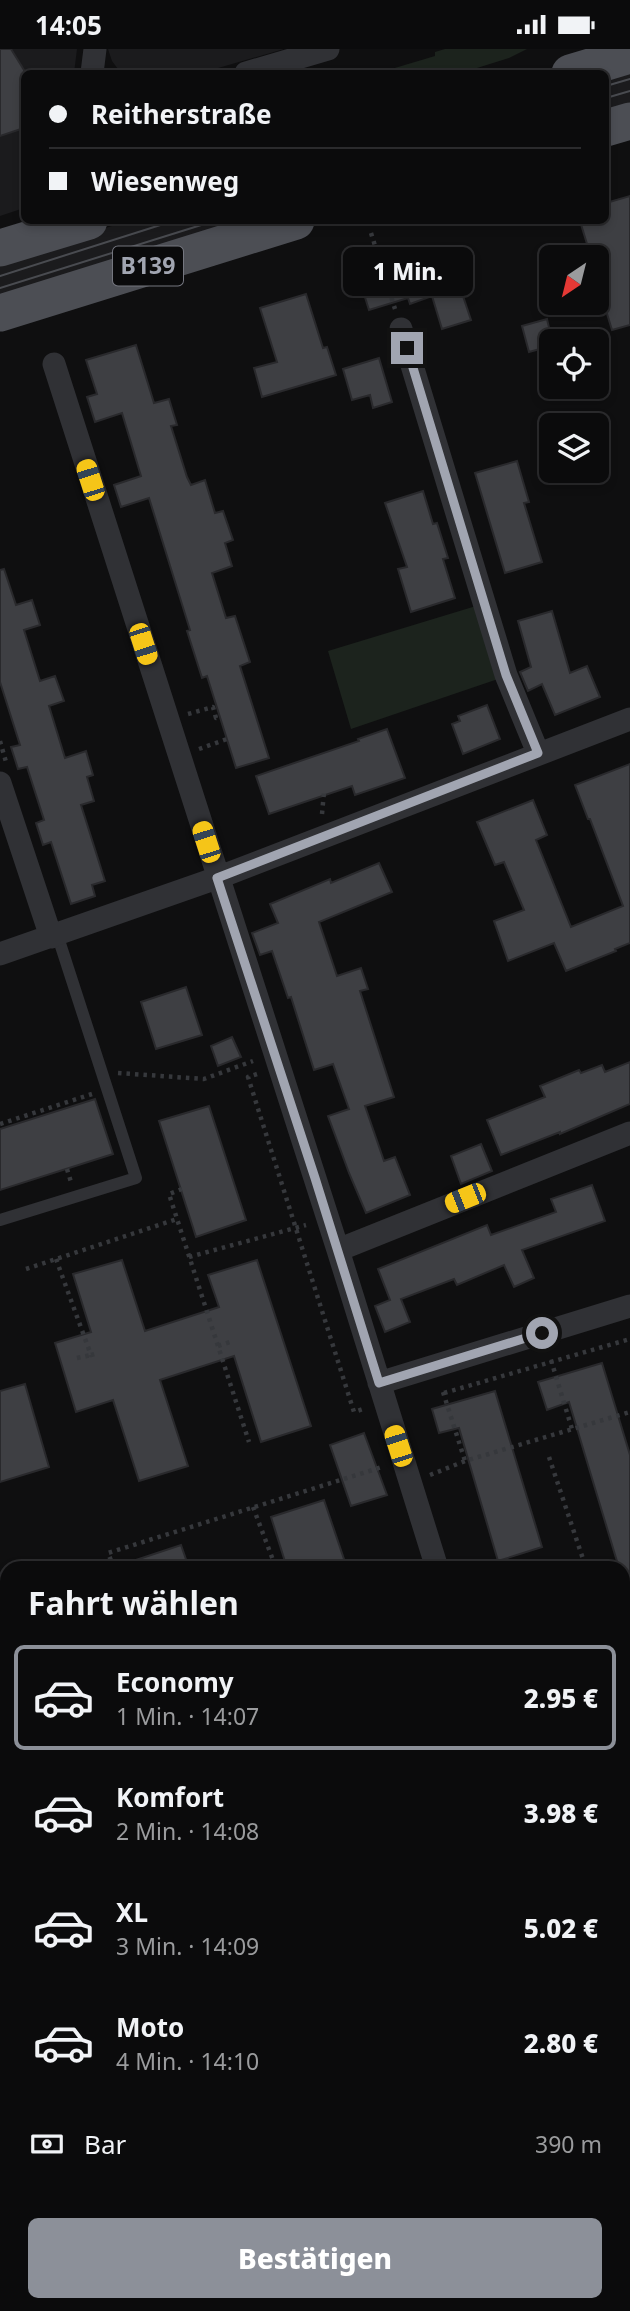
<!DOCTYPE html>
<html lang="de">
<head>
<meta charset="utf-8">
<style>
	:root { --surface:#0b0b0c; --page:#141415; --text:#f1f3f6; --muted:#9a9b9d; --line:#2b2b2d; --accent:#8c9099 }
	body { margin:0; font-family:"Noto Sans",sans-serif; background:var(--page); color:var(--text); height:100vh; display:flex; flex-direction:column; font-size:26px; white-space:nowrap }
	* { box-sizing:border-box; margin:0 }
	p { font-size:23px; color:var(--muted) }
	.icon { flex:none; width:38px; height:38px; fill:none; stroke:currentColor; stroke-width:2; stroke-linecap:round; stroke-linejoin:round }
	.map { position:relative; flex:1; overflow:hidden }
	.panel { position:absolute; left:0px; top:1512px; width:630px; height:751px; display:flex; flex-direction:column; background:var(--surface); border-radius:21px 21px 0 0; box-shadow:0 4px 10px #0003,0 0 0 2px var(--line) }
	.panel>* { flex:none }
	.top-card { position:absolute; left:21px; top:21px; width:588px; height:154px; border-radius:10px; box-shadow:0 4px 10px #0003,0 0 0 2px var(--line); display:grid; align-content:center; height:154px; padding:0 28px; background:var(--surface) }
	.needle { width:46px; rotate:215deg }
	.buttons { position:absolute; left:539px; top:196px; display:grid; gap:14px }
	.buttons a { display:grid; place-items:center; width:70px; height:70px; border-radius:10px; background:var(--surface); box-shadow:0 4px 10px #0003,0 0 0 2px var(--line); font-size:35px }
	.end { position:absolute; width:32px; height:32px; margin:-16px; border:9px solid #a1a5b1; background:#111; box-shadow:0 0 0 4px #111 }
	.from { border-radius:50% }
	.bubble { position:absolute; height:49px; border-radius:10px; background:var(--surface); box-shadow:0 4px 10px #0003,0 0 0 2px var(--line); font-size:23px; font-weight:800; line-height:49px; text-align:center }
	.car { position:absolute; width:21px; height:42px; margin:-21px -10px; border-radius:9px; box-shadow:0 0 5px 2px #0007; background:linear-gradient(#f5c518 24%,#345 0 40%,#f5c518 0 76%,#345 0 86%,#f5c518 0) }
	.top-card b { display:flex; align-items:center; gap:24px; height:66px; font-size:26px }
	.top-card b+b { border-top:2px solid var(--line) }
	.top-card i { width:18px; height:18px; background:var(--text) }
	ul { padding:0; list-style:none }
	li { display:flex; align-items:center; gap:21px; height:105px; margin:0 14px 10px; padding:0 14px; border:4px solid transparent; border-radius:10px }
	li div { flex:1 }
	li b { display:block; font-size:26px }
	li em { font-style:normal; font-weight:800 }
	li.active { border-color:var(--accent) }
	li>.icon { width:63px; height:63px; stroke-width:1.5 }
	h2 { padding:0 28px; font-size:32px; line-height:84px }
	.pay { display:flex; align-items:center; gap:18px; height:77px; padding:0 28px; font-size:26px }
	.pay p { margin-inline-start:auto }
	.cta { display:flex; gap:14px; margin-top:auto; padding:14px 28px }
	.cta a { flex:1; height:80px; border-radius:10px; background:var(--accent); color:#fff; font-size:28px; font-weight:800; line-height:80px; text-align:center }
	.status { display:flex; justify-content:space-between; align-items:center; height:49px; padding:0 35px; background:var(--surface); direction:ltr }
	.status svg { height:19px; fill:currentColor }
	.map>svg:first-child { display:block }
	.built { fill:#1b1b1d }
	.green { fill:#1c231d }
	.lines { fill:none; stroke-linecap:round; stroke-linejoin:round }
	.stream { stroke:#2a3138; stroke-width:8 }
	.building { fill:#3e3f43; stroke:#29292c; stroke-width:2 }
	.path { stroke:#36383c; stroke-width:4.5; stroke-dasharray:3.5 5; stroke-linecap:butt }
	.lane { stroke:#303135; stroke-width:12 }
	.street { stroke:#303135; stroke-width:23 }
	.primary { stroke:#4c4e54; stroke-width:37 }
	.tram { stroke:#494b50; stroke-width:2 }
	.route { stroke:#a1a5b1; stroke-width:9 }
	.labels { text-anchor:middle; stroke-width:7; stroke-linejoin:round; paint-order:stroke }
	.shield { fill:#0a0a0b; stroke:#74767f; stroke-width:2 }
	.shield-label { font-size:23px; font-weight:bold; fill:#a1a5b1 }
</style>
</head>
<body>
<div class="status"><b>14:05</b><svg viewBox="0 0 49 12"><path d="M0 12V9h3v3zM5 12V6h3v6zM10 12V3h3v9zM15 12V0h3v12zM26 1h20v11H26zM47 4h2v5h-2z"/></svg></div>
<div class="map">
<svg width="630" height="2262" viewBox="0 0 630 2262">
	<rect width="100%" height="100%" fill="#0f0f10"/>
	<!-- built -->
	<path class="built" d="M 0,0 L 77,0 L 74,24 L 24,24 L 24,159 L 0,167 Z
		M 108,0 L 284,0 L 201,24 L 121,24 L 112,12 Z
		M 630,19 L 630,60 L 606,67 L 606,27 Z
		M 128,172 L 257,172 L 0,252 L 0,212 Z"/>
	<!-- green -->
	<path class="green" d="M 445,0 L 527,0 L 509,9 L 461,24 L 378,24 L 435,7 L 435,3 Z
		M 476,557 L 498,630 L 351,680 L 328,602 Z
		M 7,1874 L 7,2256 L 204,2256 L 196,2262 L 0,2262 L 0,1876 Z"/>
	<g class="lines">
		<!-- stream -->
		<path class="stream" d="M 543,2256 L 554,2262
			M 179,2262 L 187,2256"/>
	</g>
	<!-- building -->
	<path class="building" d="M 0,0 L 11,0 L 24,21 L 24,79 L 0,87 Z
		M 630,147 L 630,276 L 612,281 L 597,232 L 597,208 L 591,208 L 580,172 L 606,172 L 606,154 Z
		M 448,202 L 471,271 L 442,280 L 432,247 L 410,255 L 408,249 L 369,261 L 363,242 L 402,230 L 398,219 Z
		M 306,245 L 323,299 L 327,298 L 336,326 L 262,348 L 254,319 L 277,313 L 260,259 Z
		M 547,270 L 551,287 L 551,297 L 529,303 L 522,277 Z
		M 136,296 L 154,354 L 169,350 L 177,376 L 171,377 L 187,428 L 191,436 L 205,431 L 215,464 L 223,462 L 233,491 L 225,494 L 232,517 L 212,524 L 226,569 L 235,567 L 250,613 L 240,617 L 269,709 L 236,719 L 207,627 L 202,629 L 187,582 L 190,581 L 149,449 L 121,458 L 114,436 L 141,427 L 122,364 L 95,373 L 87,348 L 97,345 L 86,311 Z
		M 379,309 L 392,353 L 373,359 L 370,346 L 352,351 L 343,320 Z
		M 517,412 L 529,453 L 524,454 L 542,513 L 505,524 L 475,424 Z
		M 423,442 L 433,475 L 437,474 L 448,509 L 443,510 L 455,549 L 411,563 L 398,520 L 407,518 L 385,454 Z
		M 4,520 L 16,556 L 32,551 L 40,576 L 24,581 L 40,632 L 55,627 L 64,652 L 49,657 L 65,709 L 86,702 L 93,726 L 87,728 L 94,752 L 81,756 L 105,832 L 92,836 L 95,847 L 71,855 L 51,793 L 43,796 L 36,774 L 44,771 L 27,718 L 18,720 L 11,698 L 20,696 L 0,633 L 0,521 Z
		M 552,562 L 570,624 L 587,617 L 600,648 L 555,666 L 542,635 L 528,642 L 520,623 L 531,618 L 518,572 Z
		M 487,656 L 500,690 L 463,705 L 452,675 L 460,672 L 458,667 Z
		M 387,680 L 405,729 L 355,746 L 352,737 L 269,765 L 256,727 L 359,692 L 358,690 Z
		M 630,715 L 630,894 L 615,900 L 616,902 L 566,922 L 554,894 L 508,912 L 494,872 L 524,861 L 504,813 L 495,816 L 477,773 L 533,751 L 547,786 L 536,791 L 571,878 L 623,857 L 590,770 L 588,770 L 575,736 Z
		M 379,814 L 392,843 L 319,873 L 337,927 L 361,919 L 368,940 L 360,942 L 394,1048 L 365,1057 L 384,1112 L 395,1108 L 410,1146 L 366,1164 L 349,1124 L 328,1067 L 349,1060 L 333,1015 L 314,1021 L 291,948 L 288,949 L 272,902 L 260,906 L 252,884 L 278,874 L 270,855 L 330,830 L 331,834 Z
		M 186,938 L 202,986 L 156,1000 L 141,953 Z
		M 232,988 L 241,1008 L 218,1017 L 211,997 Z
		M 630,1013 L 630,1055 L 560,1085 L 560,1083 L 501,1106 L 487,1071 L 545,1048 L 540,1037 L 579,1021 L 581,1024 L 602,1016 L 605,1023 Z
		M 95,1050 L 113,1105 L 0,1141 L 0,1080 Z
		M 209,1057 L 246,1171 L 196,1188 L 159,1072 Z
		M 481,1095 L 492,1122 L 461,1135 L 451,1107 Z
		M 592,1136 L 605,1172 L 522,1201 L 534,1229 L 514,1238 L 504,1216 L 457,1236 L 454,1230 L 401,1250 L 410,1273 L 385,1283 L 375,1257 L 390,1251 L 378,1220 L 487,1176 L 491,1186 L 556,1163 L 551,1150 Z
		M 122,1211 L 145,1282 L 219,1258 L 208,1226 L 257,1211 L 311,1377 L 261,1393 L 234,1307 L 160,1331 L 188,1417 L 139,1432 L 113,1351 L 76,1363 L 55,1294 L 91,1283 L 73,1225 Z
		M 602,1314 L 630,1406 L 630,1537 L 625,1538 L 623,1519 L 619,1519 L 569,1353 L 547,1361 L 538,1333 Z
		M 25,1335 L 49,1418 L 0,1433 L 0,1342 Z
		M 495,1342 L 542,1498 L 498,1512 L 459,1379 L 439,1384 L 432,1360 Z
		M 364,1384 L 387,1446 L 351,1457 L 330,1396 Z
		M 324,1451 L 347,1519 L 287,1519 L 271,1468 Z
		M 181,1496 L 189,1519 L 125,1519 L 124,1515 Z"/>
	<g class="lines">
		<!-- path -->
		<path class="path" d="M 371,184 L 395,260
			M 188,665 L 213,658 L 216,669 L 220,668
			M 0,692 L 6,713
			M 199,700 L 227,690
			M 322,765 L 324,743
			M 118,1024 L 204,1030 L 253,1012
			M 257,1025 L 248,1028 L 354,1363 L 363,1360
			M 0,1075 L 92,1045
			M 67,1120 L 71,1133
			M 182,1140 L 169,1145 L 249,1393
			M 189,1208 L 306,1176
			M 56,1210 L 91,1306 L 98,1304
			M 26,1220 L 177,1170
			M 218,1297 L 230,1293
			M 77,1309 L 91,1306
			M 551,1311 L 572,1380
			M 443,1343 L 465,1412
			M 444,1344 L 630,1290
			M 549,1408 L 586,1519
			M 430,1426 L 465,1412 L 630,1363
			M 253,1458 L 276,1519 L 287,1517
			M 114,1519 L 108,1504 L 382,1418
			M 623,1537 L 630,1537
			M 1,1731 L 7,1752
			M 0,1987 L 7,2004
			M 0,2201 L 7,2209
			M 48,2256 L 53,2262
			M 127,2262 L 133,2256"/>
		<!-- lane -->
		<path class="lane" d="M 0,1171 L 136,1129 L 57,885"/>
		<!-- street -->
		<path class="street" d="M 92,24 L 95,0
			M 246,24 L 328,0
			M 401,280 L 506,626 L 538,704
			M 54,315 L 338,1201 L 437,1519
			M 0,734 L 51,888
			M 0,905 L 217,829 L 630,670
			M 338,1201 L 630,1084
			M 379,1334 L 630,1257
			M 0,1861 L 7,1859"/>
		<!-- primary -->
		<path class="primary" d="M 570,24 L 630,6
			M 606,79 L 630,72
			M 0,199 L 89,172
			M 0,264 L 296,172"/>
		<!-- tram -->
		<path class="tram" d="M 606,37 L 630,30
			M 606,49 L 630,42
			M 0,227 L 173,172
			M 0,239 L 214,172"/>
	</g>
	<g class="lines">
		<!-- route -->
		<path class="route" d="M 407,299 L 506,626 L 538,704 L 217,829 L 315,1129 L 379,1334 L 542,1284"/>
	</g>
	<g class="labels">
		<!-- shield labels -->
		<rect class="shield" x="113" y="197.5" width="70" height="39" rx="5"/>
		<g class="shield-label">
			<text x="148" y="225">B139</text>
		</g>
	</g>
</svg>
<div class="buttons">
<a><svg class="needle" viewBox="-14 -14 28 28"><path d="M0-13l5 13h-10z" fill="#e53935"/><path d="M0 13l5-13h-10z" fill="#9a9b9d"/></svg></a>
<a><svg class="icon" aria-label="locate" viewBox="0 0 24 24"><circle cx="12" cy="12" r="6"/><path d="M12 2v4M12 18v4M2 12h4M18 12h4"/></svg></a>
<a><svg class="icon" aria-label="layers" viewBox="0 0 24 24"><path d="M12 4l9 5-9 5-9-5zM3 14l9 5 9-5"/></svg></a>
</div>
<i class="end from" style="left:542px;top:1284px"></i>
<i class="end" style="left:407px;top:299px"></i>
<div class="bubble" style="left:343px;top:198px;width:130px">1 Min.</div>
<i class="car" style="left:90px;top:431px;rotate:342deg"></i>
<i class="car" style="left:143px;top:595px;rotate:162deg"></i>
<i class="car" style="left:206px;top:793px;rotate:342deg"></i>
<i class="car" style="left:465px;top:1149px;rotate:248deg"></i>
<i class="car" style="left:398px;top:1397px;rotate:342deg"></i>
<div class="top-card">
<b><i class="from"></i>Reitherstraße</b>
<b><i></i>Wiesenweg</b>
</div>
<section class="panel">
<h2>Fahrt wählen</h2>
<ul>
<li class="active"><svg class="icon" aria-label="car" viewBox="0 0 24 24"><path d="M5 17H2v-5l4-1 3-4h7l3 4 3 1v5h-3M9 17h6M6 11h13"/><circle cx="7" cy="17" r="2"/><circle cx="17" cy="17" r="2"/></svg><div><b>Economy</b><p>1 Min. · 14:07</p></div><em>2.95 €</em></li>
<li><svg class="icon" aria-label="car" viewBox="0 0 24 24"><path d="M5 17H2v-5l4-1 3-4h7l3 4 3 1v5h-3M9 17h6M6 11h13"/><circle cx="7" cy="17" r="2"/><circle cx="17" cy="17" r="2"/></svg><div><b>Komfort</b><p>2 Min. · 14:08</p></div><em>3.98 €</em></li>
<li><svg class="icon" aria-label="car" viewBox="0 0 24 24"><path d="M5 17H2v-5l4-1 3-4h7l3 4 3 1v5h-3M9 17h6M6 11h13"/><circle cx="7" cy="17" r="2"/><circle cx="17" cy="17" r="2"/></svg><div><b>XL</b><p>3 Min. · 14:09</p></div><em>5.02 €</em></li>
<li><svg class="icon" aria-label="car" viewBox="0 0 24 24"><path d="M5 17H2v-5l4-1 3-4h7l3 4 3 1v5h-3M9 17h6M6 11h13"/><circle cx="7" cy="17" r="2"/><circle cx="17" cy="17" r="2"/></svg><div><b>Moto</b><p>4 Min. · 14:10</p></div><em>2.80 €</em></li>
</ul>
<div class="pay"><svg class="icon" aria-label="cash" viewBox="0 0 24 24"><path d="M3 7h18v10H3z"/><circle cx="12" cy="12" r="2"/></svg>Bar<p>390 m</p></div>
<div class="cta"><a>Bestätigen</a></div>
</section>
</div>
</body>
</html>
